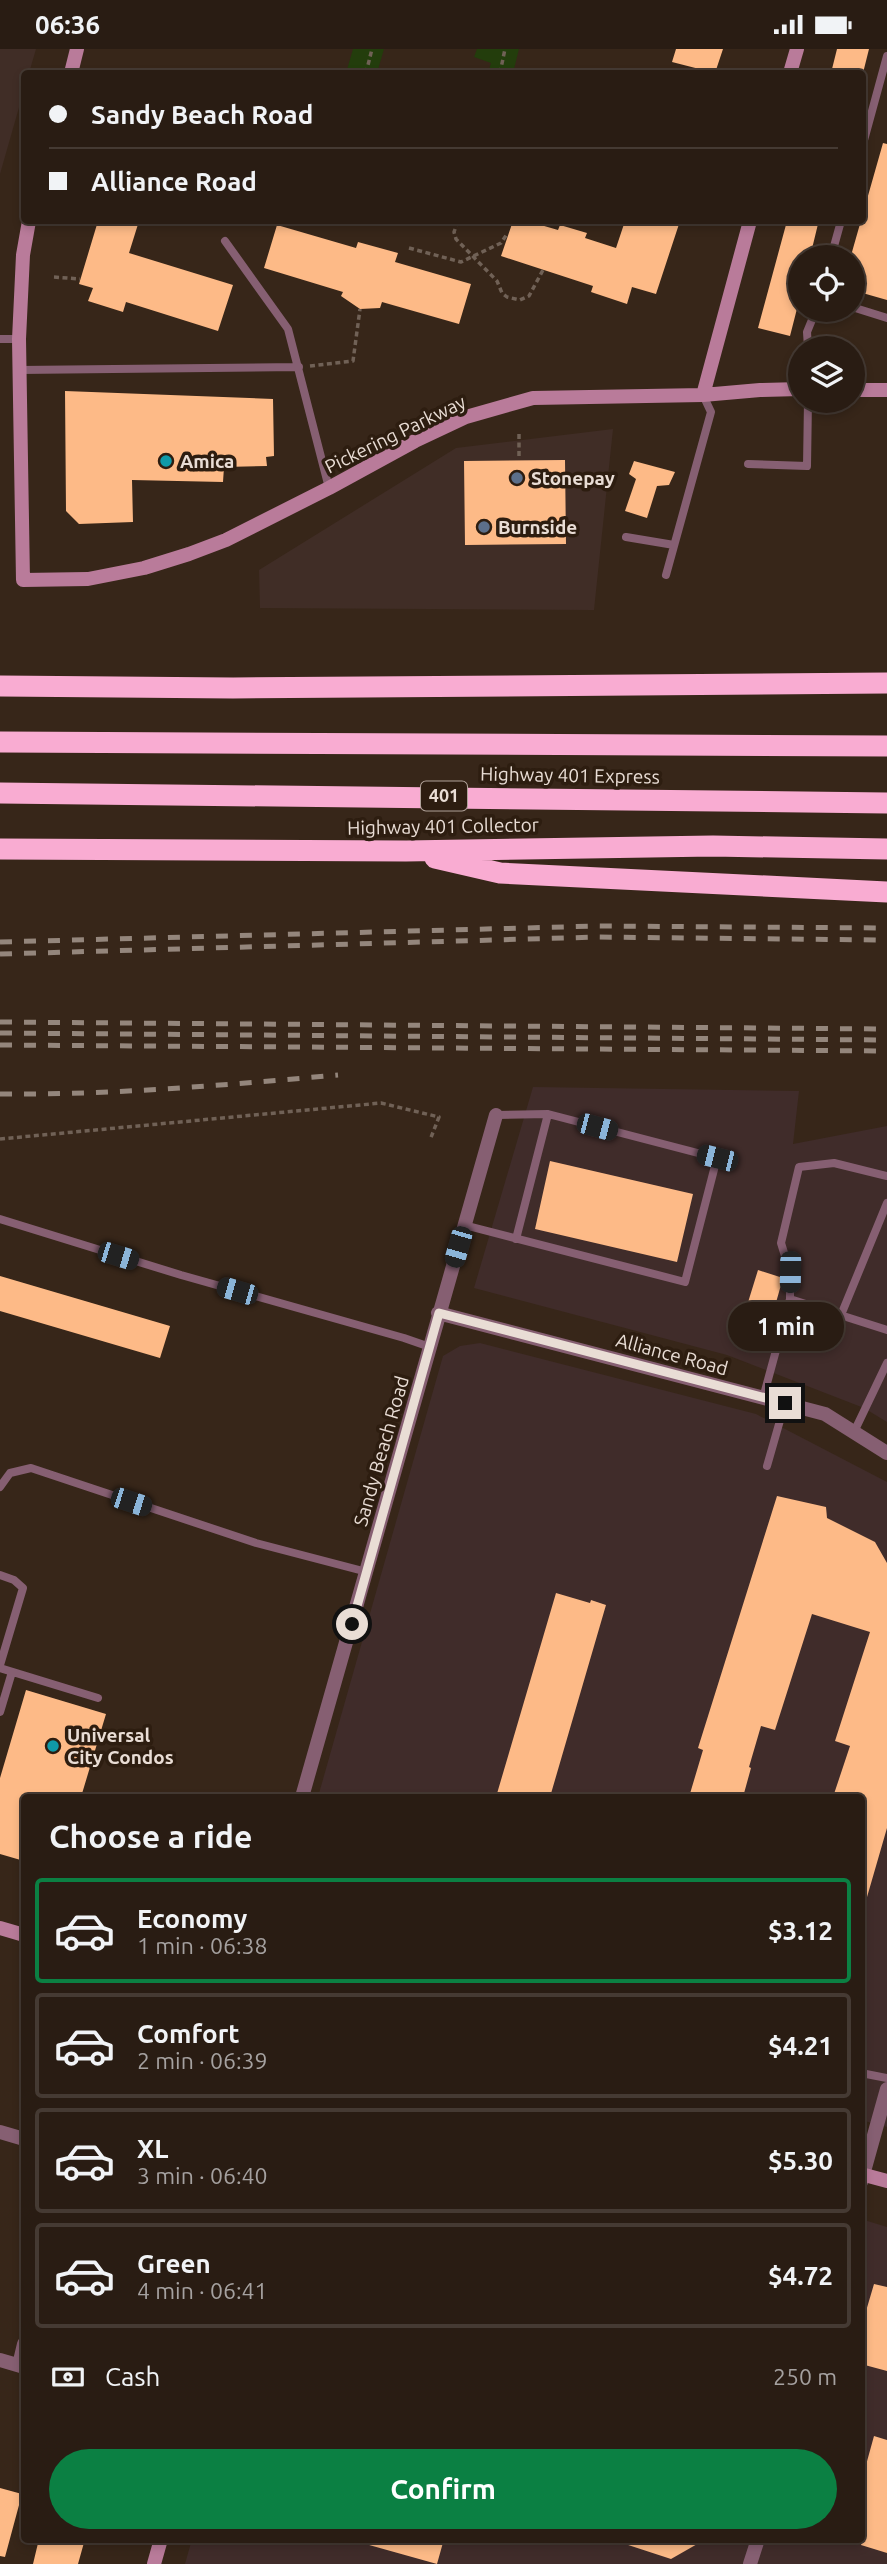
<!DOCTYPE html>
<html lang="en">
<head>
<meta charset="utf-8">
<style>
	:root { --surface:#291c13; --page:#352921; --text:#f1f3f6; --muted:#a5a1a0; --line:#453a33; --accent:#0b8043 }
	body { margin:0; font-family:Ubuntu,sans-serif; background:var(--page); color:var(--text); height:100vh; display:flex; flex-direction:column; font-size:26px; white-space:nowrap }
	* { box-sizing:border-box; margin:0 }
	p { font-size:23px; color:var(--muted) }
	.icon { flex:none; width:38px; height:38px; fill:none; stroke:currentColor; stroke-width:2; stroke-linecap:round; stroke-linejoin:round }
	.map { position:relative; flex:1; overflow:hidden }
	.panel { position:absolute; left:21px; top:1745px; width:844px; height:749px; display:flex; flex-direction:column; background:var(--surface); border-radius:7px; box-shadow:0 4px 10px #0003,0 0 0 2px var(--line) }
	.panel>* { flex:none }
	.top-card { position:absolute; left:21px; top:21px; width:845px; height:154px; border-radius:7px; box-shadow:0 4px 10px #0003,0 0 0 2px var(--line); display:grid; align-content:center; height:154px; padding:0 28px; background:var(--surface) }
	.buttons { position:absolute; left:788px; top:196px; display:grid; gap:14px }
	.buttons a { display:grid; place-items:center; width:77px; height:77px; border-radius:50%; background:var(--surface); box-shadow:0 4px 10px #0003,0 0 0 2px var(--line); font-size:35px }
	.end { position:absolute; width:32px; height:32px; margin:-16px; border:9px solid #e9ddd5; background:#111; box-shadow:0 0 0 4px #111 }
	.from { border-radius:50% }
	.bubble { position:absolute; height:49px; border-radius:24px; background:var(--surface); box-shadow:0 4px 10px #0003,0 0 0 2px var(--line); font-size:23px; font-weight:700; line-height:49px; text-align:center }
	.car { position:absolute; width:21px; height:42px; margin:-21px -10px; border-radius:9px; box-shadow:0 0 5px 2px #0007; background:linear-gradient(#222 24%,#8ab4d8 0 40%,#222 0 76%,#8ab4d8 0 86%,#222 0) }
	.top-card b { display:flex; align-items:center; gap:24px; height:66px; font-size:26px }
	.top-card b+b { border-top:2px solid var(--line) }
	.top-card i { width:18px; height:18px; background:var(--text) }
	ul { padding:0; list-style:none }
	li { display:flex; align-items:center; gap:21px; height:105px; margin:0 14px 10px; padding:0 14px; border:4px solid var(--line); border-radius:7px }
	li div { flex:1 }
	li b { display:block; font-size:26px }
	li em { font-style:normal; font-weight:700 }
	li.active { border-color:var(--accent) }
	li>.icon { width:63px; height:63px; stroke-width:1.5 }
	h2 { padding:0 28px; font-size:32px; line-height:84px }
	.pay { display:flex; align-items:center; gap:18px; height:77px; padding:0 28px; font-size:26px }
	.pay p { margin-inline-start:auto }
	.primary-button { display:flex; gap:14px; margin-top:auto; padding:14px 28px }
	.primary-button a { flex:1; height:80px; border-radius:42px; background:var(--accent); color:#fff; font-size:28px; font-weight:700; line-height:80px; text-align:center }
	.status { display:flex; justify-content:space-between; align-items:center; height:49px; padding:0 35px; background:var(--surface); direction:ltr }
	.status svg { height:19px; fill:currentColor }
	.map>svg:first-child { display:block }
	.commercial { fill:#402d26 }
	.industrial { fill:#402c2a }
	.green { fill:#233d0c }
	.building { fill:#fdba87 }
	.lines { fill:none; stroke-linecap:round; stroke-linejoin:round }
	.path { stroke:#706156; stroke-width:3.5; stroke-dasharray:5 3.5; stroke-linecap:butt }
	.lane { stroke:#865f72; stroke-width:8 }
	.street { stroke:#865f72; stroke-width:14 }
	.secondary { stroke:#b97b9a; stroke-width:14 }
	.highway { stroke:#f9acd2; stroke-width:21 }
	.rail { stroke:#94867c; stroke-width:5; stroke-dasharray:12 12; stroke-linecap:butt }
	.route { stroke:#e9ddd5; stroke-width:9 }
	.culture-dot { fill:#0f9aa8; stroke:#2d1d10; stroke-width:2.5 }
	.service-dot { fill:#5c6f8a; stroke:#2d1d10; stroke-width:2.5 }
	.labels { text-anchor:middle; stroke-width:7; stroke-linejoin:round; paint-order:stroke }
	.shield { fill:#2d1d10; stroke:#b1a39a; stroke-width:2 }
	.shield-label { font-size:18px; font-weight:bold; fill:#e9ddd5 }
	.street-label { font-size:19px; fill:#e9ddd5; stroke:#2d1d10 }
	.poi-label { font-size:19px; font-weight:bold; fill:#e9ddd5; stroke:#2d1d10; text-anchor:start }
</style>
</head>
<body>
<div class="status"><b>06:36</b><svg viewBox="0 0 49 12"><path d="M0 12V9h3v3zM5 12V6h3v6zM10 12V3h3v9zM15 12V0h3v12zM26 1h20v11H26zM47 4h2v5h-2z"/></svg></div>
<div class="map">
<svg width="887" height="2515" viewBox="0 0 887 2515">
	<rect width="100%" height="100%" fill="#372619"/>
	<!-- commercial -->
	<path class="commercial" d="M 0,0 L 36,0 L 29,24 L 24,24 L 24,41 L 0,125 Z
		M 613,380 L 594,561 L 260,559 L 259,521 L 456,399 Z"/>
	<!-- industrial -->
	<path class="industrial" d="M 533,1038 L 799,1042 L 793,1095 L 887,1077 L 887,1373 L 864,1359 L 727,1306 L 474,1239 Z
		M 480,1294 L 756,1365 L 887,1433 L 887,2078 L 861,2071 L 861,1748 L 318,1748 L 443,1307 L 460,1297 Z
		M 861,2170 L 887,2178 L 887,2515 L 185,2515 L 192,2490 L 861,2490 Z"/>
	<!-- green -->
	<path class="green" d="M 353,0 L 384,0 L 377,24 L 346,24 Z
		M 477,0 L 519,0 L 513,24 L 488,24 L 491,14 L 474,8 Z"/>
	<!-- building -->
	<path class="building" d="M 676,0 L 723,0 L 715,24 L 672,13 Z
		M 837,0 L 869,0 L 863,24 L 831,24 Z
		M 883,94 L 887,95 L 887,251 L 852,241 L 852,203 Z
		M 98,172 L 139,172 L 129,204 L 233,236 L 218,282 L 126,253 L 123,263 L 88,252 L 93,239 L 79,235 Z
		M 513,172 L 527,172 L 558,181 L 560,176 L 587,184 L 585,189 L 616,199 L 625,172 L 680,172 L 656,245 L 632,238 L 627,255 L 591,243 L 593,237 L 501,207 Z
		M 787,172 L 806,172 L 818,175 L 810,208 L 800,208 L 800,248 L 790,287 L 758,279 Z
		M 277,176 L 356,199 L 358,193 L 398,204 L 395,213 L 471,235 L 459,275 L 382,253 L 380,259 L 360,260 L 341,247 L 343,243 L 264,219 Z
		M 65,342 L 273,350 L 274,407 L 266,408 L 267,417 L 224,418 L 223,433 L 132,431 L 133,473 L 79,475 L 66,462 Z
		M 565,411 L 566,495 L 465,496 L 464,412 Z
		M 634,412 L 675,423 L 669,436 L 657,437 L 647,469 L 625,462 L 636,430 L 629,425 Z
		M 550,1112 L 693,1145 L 677,1213 L 535,1180 Z
		M 758,1221 L 783,1229 L 771,1271 L 745,1263 Z
		M 0,1227 L 170,1277 L 160,1309 L 0,1262 Z
		M 777,1447 L 826,1458 L 827,1469 L 875,1493 L 887,1514 L 887,1779 L 865,1855 L 861,1854 L 861,1748 L 833,1748 L 850,1697 L 835,1692 L 870,1583 L 812,1565 L 775,1681 L 761,1677 L 749,1718 L 751,1719 L 743,1748 L 689,1748 L 703,1701 L 698,1699 Z
		M 556,1544 L 590,1554 L 591,1551 L 606,1556 L 550,1748 L 496,1748 Z
		M 26,1641 L 106,1665 L 81,1748 L 24,1748 L 24,1812 L 0,1805 L 0,1729 Z
		M 874,2235 L 887,2238 L 887,2322 L 861,2315 L 861,2279 Z
		M 874,2387 L 887,2391 L 887,2504 L 861,2496 L 861,2434 Z
		M 0,2439 L 22,2445 L 5,2508 L 0,2507 Z
		M 39,2490 L 85,2490 L 78,2515 L 33,2515 Z
		M 362,2490 L 444,2490 L 437,2515 L 362,2494 Z
		M 620,2490 L 706,2490 L 671,2510 L 619,2493 Z"/>
	<g class="lines">
		<!-- path -->
		<path class="path" d="M 366,24 L 372,0
			M 500,24 L 505,0
			M 458,172 L 454,183 L 456,190 L 497,232 L 502,244 L 507,248 L 520,251 L 529,247 L 543,221
			M 409,199 L 461,213 L 501,194 L 507,185
			M 54,228 L 80,230
			M 310,317 L 353,312 L 360,260
			M 519,385 L 519,408
			M 0,1090 L 381,1054 L 439,1068 L 430,1091"/>
		<!-- lane -->
		<path class="lane" d="M 863,95 L 887,7
			M 225,192 L 288,280 L 329,439
			M 831,208 L 841,172
			M 852,258 L 887,269
			M 0,290 L 19,290
			M 808,299 L 807,283 L 816,261
			M 19,321 L 299,318
			M 748,415 L 807,417 L 808,352
			M 626,488 L 674,496
			M 666,526 L 711,363 L 703,346
			M 0,1170 L 181,1226 L 404,1289 L 430,1298
			M 464,1176 L 685,1233 L 717,1109 L 548,1065 L 496,1066
			M 516,1190 L 548,1065
			M 790,1250 L 887,1281
			M 841,1266 L 887,1154
			M 763,1349 L 790,1250 L 790,1223 L 781,1194 L 799,1118 L 834,1114 L 887,1127
			M 854,1383 L 887,1314
			M 767,1417 L 785,1354
			M 0,1438 L 10,1424 L 31,1419 L 256,1494 L 367,1523
			M 0,1526 L 14,1531 L 23,1539 L 0,1616
			M 0,1619 L 98,1649
			M 0,1663 L 12,1623
			M 861,2024 L 887,2029"/>
		<!-- street -->
		<path class="street" d="M 438,1264 L 825,1365 L 887,1404
			M 302,1748 L 496,1066
			M 0,2083 L 24,2090
			M 861,2133 L 887,2040
			M 0,2311 L 24,2318
			M 19,2316 L 24,2295
			M 750,2515 L 758,2490"/>
		<!-- secondary -->
		<path class="secondary" d="M 71,24 L 77,0
			M 790,24 L 797,0
			M 29,172 L 23,206 L 19,290 L 23,531 L 88,530 L 144,519 L 189,505 L 226,491 L 329,439 L 415,392 L 466,368 L 533,349 L 703,346 L 760,341 L 800,340
			M 852,341 L 887,341
			M 703,346 L 750,172
			M 0,1879 L 24,1886
			M 861,2125 L 887,2132
			M 154,2515 L 161,2490"/>
		<!-- highway -->
		<path class="highway" d="M 0,637 L 233,639 L 887,634
			M 0,693 L 887,697
			M 0,744 L 887,754
			M 0,800 L 406,802 L 713,797 L 887,800
			M 435,809 L 500,824 L 887,843"/>
		<!-- rail -->
		<path class="rail" d="M 0,893 L 599,877 L 887,879
			M 0,905 L 599,888 L 887,891
			M 0,973 L 887,980
			M 0,984 L 887,991
			M 0,996 L 887,1002
			M 0,1045 C 113,1046 225,1036 338,1026"/>
	</g>
	<g class="lines">
		<!-- route -->
		<path class="route" d="M 352,1575 L 439,1264 L 785,1354"/>
	</g>
	<!-- markers -->
	<g class="culture-dot">
		<circle cx="166" cy="412" r="7"/>
		<circle cx="53" cy="1697" r="7"/>
	</g>
	<g class="service-dot">
		<circle cx="517" cy="429" r="7"/>
		<circle cx="484" cy="478" r="7"/>
	</g>
	<g class="labels">
		<!-- shield labels -->
		<rect class="shield" x="421" y="732.5" width="46" height="29" rx="5"/>
		<g class="shield-label">
			<text x="444" y="753">401</text>
		</g>
		<!-- street labels -->
		<g class="street-label">
			<text transform="translate(395 385) rotate(-26)" y="7">Pickering Parkway</text>
			<text transform="translate(570 726) rotate(1)" y="7">Highway 401 Express</text>
			<text transform="translate(443 777) rotate(-1)" y="7">Highway 401 Collector</text>
			<text transform="translate(672 1305) rotate(15)" y="7">Alliance Road</text>
			<text transform="translate(381 1402) rotate(-74)" y="7">Sandy Beach Road</text>
		</g>
		<!-- poi labels -->
		<g class="poi-label">
			<text x="180" y="419">Amica</text>
			<text x="531" y="436">Stonepay</text>
			<text x="498" y="485">Burnside</text>
			<text x="67" y="1693">Universal<tspan x="67" dy="22">City Condos</tspan></text>
		</g>
	</g>
</svg>
<div class="buttons">
<a><svg class="icon" aria-label="locate" viewBox="0 0 24 24"><circle cx="12" cy="12" r="6"/><path d="M12 2v4M12 18v4M2 12h4M18 12h4"/></svg></a>
<a><svg class="icon" aria-label="layers" viewBox="0 0 24 24"><path d="M12 4l9 5-9 5-9-5zM3 14l9 5 9-5"/></svg></a>
</div>
<i class="end from" style="left:352px;top:1575px"></i>
<i class="end" style="left:785px;top:1354px"></i>
<div class="bubble" style="left:728px;top:1253px;width:116px">1 min</div>
<i class="car" style="left:597px;top:1078px;rotate:105deg"></i>
<i class="car" style="left:717px;top:1109px;rotate:284deg"></i>
<i class="car" style="left:458px;top:1198px;rotate:196deg"></i>
<i class="car" style="left:118px;top:1207px;rotate:107deg"></i>
<i class="car" style="left:790px;top:1223px;rotate:181deg"></i>
<i class="car" style="left:237px;top:1242px;rotate:286deg"></i>
<i class="car" style="left:131px;top:1453px;rotate:108deg"></i>
<div class="top-card">
<b><i class="from"></i>Sandy Beach Road</b>
<b><i></i>Alliance Road</b>
</div>
<section class="panel">
<h2>Choose a ride</h2>
<ul>
<li class="active"><svg class="icon" aria-label="car" viewBox="0 0 24 24"><path d="M5 17H2v-5l4-1 3-4h7l3 4 3 1v5h-3M9 17h6M6 11h13"/><circle cx="7" cy="17" r="2"/><circle cx="17" cy="17" r="2"/></svg><div><b>Economy</b><p>1 min · 06:38</p></div><em>$3.12</em></li>
<li><svg class="icon" aria-label="car" viewBox="0 0 24 24"><path d="M5 17H2v-5l4-1 3-4h7l3 4 3 1v5h-3M9 17h6M6 11h13"/><circle cx="7" cy="17" r="2"/><circle cx="17" cy="17" r="2"/></svg><div><b>Comfort</b><p>2 min · 06:39</p></div><em>$4.21</em></li>
<li><svg class="icon" aria-label="car" viewBox="0 0 24 24"><path d="M5 17H2v-5l4-1 3-4h7l3 4 3 1v5h-3M9 17h6M6 11h13"/><circle cx="7" cy="17" r="2"/><circle cx="17" cy="17" r="2"/></svg><div><b>XL</b><p>3 min · 06:40</p></div><em>$5.30</em></li>
<li><svg class="icon" aria-label="car" viewBox="0 0 24 24"><path d="M5 17H2v-5l4-1 3-4h7l3 4 3 1v5h-3M9 17h6M6 11h13"/><circle cx="7" cy="17" r="2"/><circle cx="17" cy="17" r="2"/></svg><div><b>Green</b><p>4 min · 06:41</p></div><em>$4.72</em></li>
</ul>
<div class="pay"><svg class="icon" aria-label="cash" viewBox="0 0 24 24"><path d="M3 7h18v10H3z"/><circle cx="12" cy="12" r="2"/></svg>Cash<p>250 m</p></div>
<div class="primary-button"><a>Confirm</a></div>
</section>
</div>
</body>
</html>
